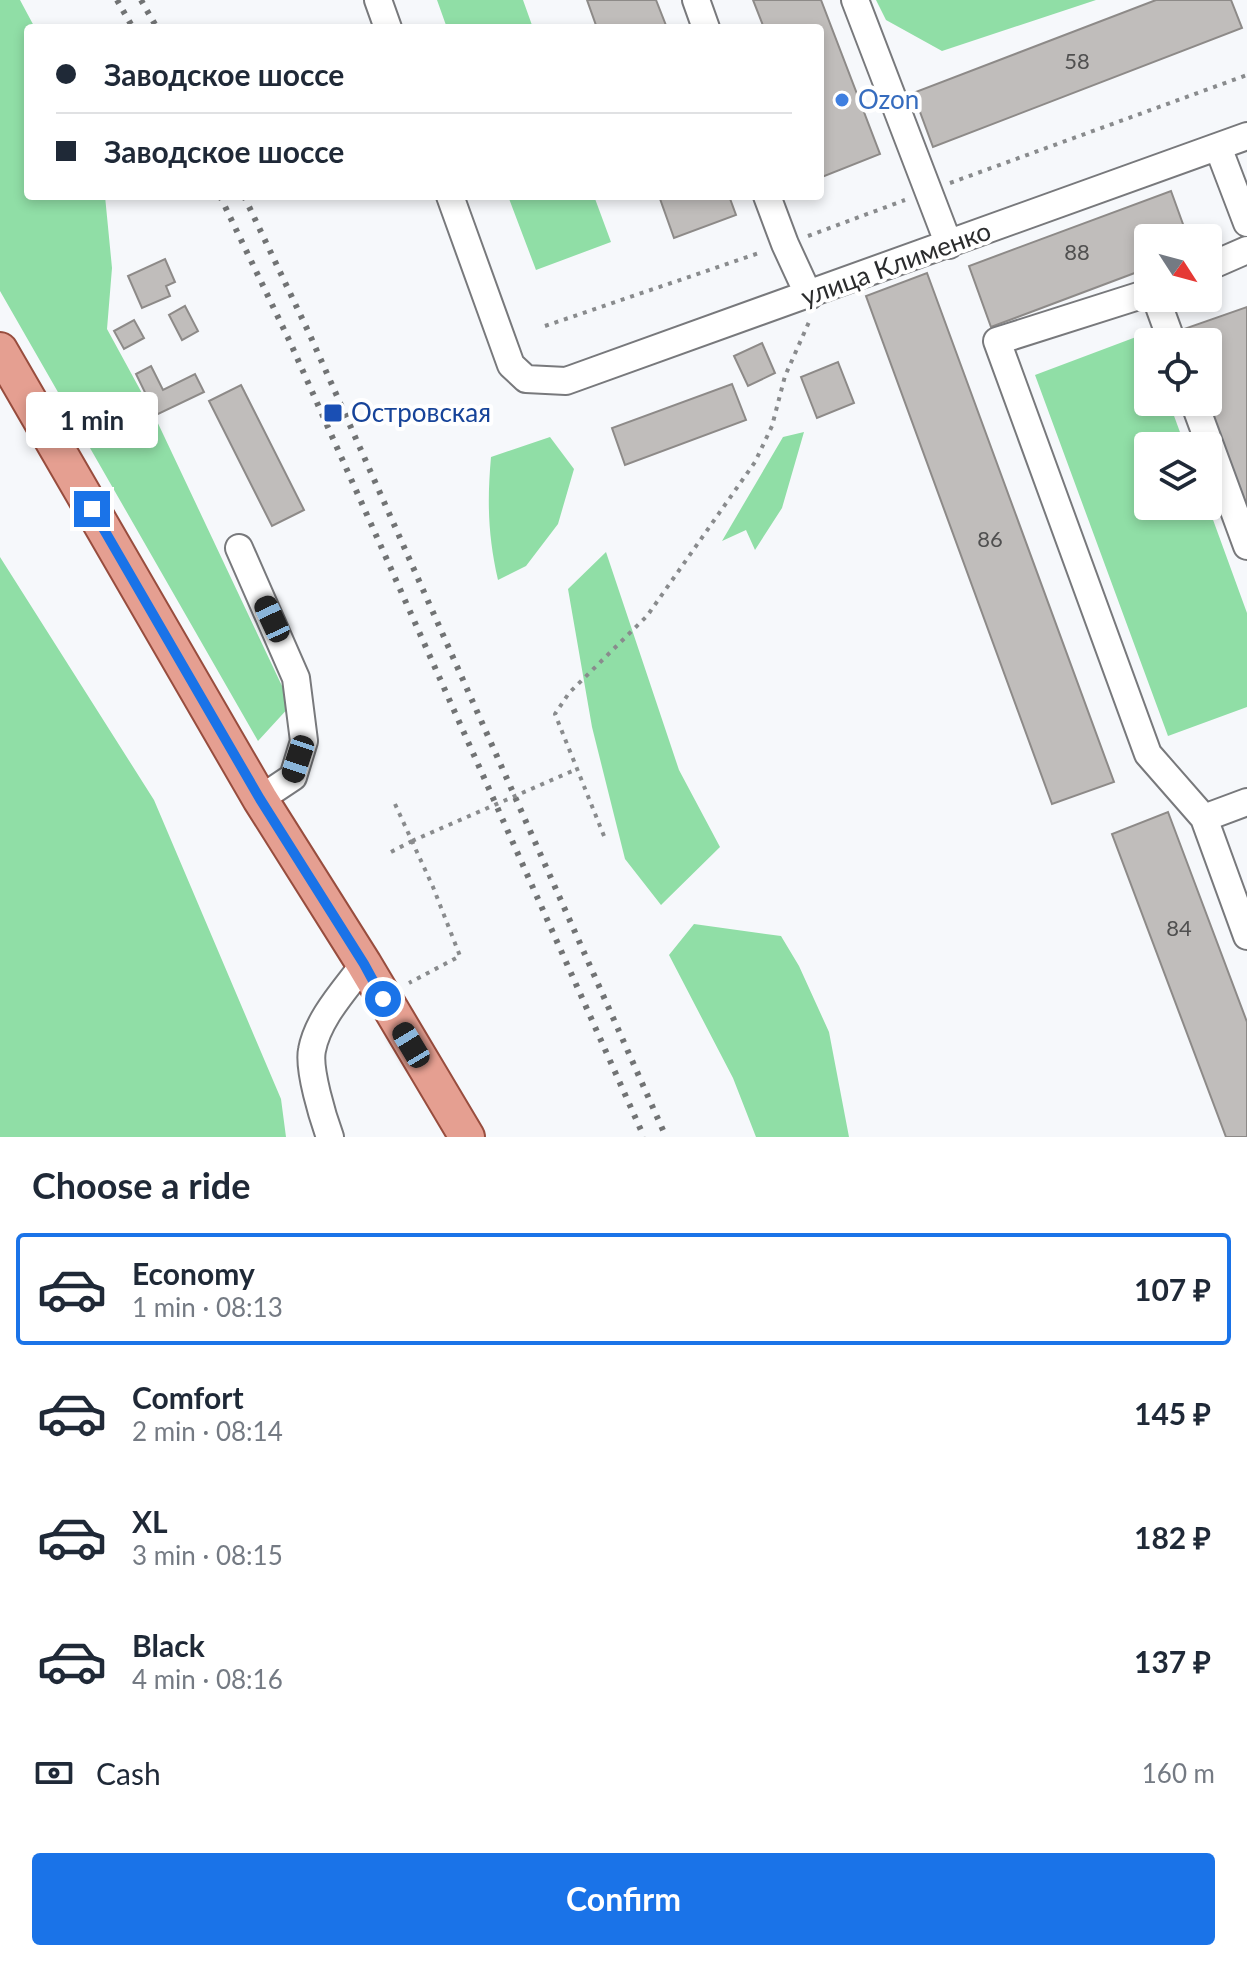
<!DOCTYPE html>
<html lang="en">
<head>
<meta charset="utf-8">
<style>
	:root { --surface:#fff; --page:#f2f2f3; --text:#1f2937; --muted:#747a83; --line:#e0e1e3; --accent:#1a73e8 }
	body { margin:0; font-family:Lato,sans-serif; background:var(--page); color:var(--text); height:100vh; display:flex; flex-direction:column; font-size:30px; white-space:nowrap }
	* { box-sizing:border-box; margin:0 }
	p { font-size:26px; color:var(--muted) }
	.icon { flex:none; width:44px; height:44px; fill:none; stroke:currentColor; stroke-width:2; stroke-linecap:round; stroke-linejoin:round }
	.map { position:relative; height:1137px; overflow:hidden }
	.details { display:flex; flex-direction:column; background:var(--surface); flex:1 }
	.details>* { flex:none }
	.guide { position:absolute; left:24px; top:24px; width:800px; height:176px; border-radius:8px; box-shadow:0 4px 12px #0003; display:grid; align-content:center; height:176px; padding:0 32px; background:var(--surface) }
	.needle { width:52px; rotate:126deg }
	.buttons { position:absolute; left:1134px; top:224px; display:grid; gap:16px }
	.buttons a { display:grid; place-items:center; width:88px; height:88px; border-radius:8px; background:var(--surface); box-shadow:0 4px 12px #0003; font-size:40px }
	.end { position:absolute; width:36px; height:36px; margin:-18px; border:10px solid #1a73e8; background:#fff; box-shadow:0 0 0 4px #fff }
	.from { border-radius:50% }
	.bubble { position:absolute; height:56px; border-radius:8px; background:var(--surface); box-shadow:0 4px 12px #0003; font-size:26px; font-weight:700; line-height:56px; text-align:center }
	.car { position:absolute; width:24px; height:48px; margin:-24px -12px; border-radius:10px; box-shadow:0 0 6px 2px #0007; background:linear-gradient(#222 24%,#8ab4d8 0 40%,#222 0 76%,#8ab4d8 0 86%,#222 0) }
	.guide b { display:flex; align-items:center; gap:28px; height:76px; font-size:30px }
	.guide b+b { border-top:2px solid var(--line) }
	.guide i { width:20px; height:20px; background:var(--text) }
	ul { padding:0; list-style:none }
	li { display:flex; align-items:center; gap:24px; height:112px; margin:0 16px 12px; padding:0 16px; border:4px solid transparent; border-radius:8px }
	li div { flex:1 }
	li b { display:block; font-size:30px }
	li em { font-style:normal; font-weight:700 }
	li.selected { border-color:var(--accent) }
	li>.icon { width:72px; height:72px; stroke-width:1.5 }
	h2 { padding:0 32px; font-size:36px; line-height:96px }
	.pay { display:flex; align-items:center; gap:20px; height:88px; padding:0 32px; font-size:30px }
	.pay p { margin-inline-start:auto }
	.cta { display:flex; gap:16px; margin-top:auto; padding:16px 32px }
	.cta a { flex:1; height:92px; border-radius:8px; background:var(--accent); color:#fff; font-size:32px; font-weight:700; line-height:92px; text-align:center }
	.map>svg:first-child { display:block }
	.green { fill:#90dea6 }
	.building { fill:#c0bdbb; stroke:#8d8a88; stroke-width:2 }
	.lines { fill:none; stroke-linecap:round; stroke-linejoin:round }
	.minor-casing { stroke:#78797c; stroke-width:30 }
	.major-casing { stroke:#984d3e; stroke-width:38 }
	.path { stroke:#898b8d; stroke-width:4; stroke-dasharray:4 6; stroke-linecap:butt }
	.minor { stroke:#fff; stroke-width:26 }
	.major { stroke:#e59f91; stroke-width:34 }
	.rail { stroke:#717374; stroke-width:6; stroke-dasharray:4 8; stroke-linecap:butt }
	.path-bridge { stroke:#898b8d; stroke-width:4; stroke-dasharray:4 6; stroke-linecap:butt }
	.route { stroke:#1a73e8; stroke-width:10 }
	.shop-dot { fill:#3f7fe0; stroke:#fff; stroke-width:3 }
	.transit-dot { fill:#1a4fb4; stroke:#fff; stroke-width:3 }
	.labels { text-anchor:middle; stroke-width:8; stroke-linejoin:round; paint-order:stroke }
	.number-label { font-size:22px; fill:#505050 }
	.shop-label { font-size:26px; fill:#366cbe; stroke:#fff; text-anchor:start }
	.street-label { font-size:26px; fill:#2b2c2d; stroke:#fff }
	.transit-label { font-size:26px; fill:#164399; stroke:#fff; text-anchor:start }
</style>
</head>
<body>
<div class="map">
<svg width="1247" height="1137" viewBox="0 0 1247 1137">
	<rect width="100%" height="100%" fill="#f6f8fb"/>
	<!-- green -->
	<path class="green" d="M 0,0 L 20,0 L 35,28 L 28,28 L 28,196 L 105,196 L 112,268 L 107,329 L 155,417 L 291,705 L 258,741 L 0,291 Z
		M 437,0 L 523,0 L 533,28 L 447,28 Z
		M 876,0 L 1096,0 L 942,51 L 886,20 Z
		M 508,196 L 594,196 L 611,242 L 536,270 Z
		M 1144,334 L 1148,345 L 1148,402 L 1169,402 L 1185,446 L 1148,446 L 1148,506 L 1208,506 L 1247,613 L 1247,707 L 1168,736 L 1035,375 Z
		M 804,432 L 782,508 L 755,550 L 746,530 L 722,541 L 783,437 Z
		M 550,437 L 574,469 L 558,524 L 526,566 L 498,580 C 488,536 487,502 491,457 Z
		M 606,552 L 679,770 L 720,847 L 661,905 L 625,859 L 592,727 L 568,589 Z
		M 0,557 L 154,800 L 281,1099 L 286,1137 L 0,1137 Z
		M 694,924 L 781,936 L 799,966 L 829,1032 L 849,1137 L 756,1137 L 733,1078 L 669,955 Z"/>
	<!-- building -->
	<path class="building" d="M 587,0 L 656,0 L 667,28 L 597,28 Z
		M 753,0 L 821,0 L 880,154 L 822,177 L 820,171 L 820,28 L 764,28 Z
		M 1156,0 L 1231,0 L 1242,28 L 933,147 L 913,93 Z
		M 1171,191 L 1188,238 L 1148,238 L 1148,268 L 991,327 L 969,266 Z
		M 659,196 L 729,196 L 736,215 L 674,238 Z
		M 165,259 L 175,282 L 166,286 L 170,296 L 142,308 L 128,276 Z
		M 927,273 L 1114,782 L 1052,804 L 866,296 Z
		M 185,306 L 198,331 L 182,340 L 169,315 Z
		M 1247,307 L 1247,523 L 1205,402 L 1208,402 L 1208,342 L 1185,342 L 1181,330 Z
		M 134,320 L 144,338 L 124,349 L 114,331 Z
		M 762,343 L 775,373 L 748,386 L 734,356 Z
		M 838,362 L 854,403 L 817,418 L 801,377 Z
		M 151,366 L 163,390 L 195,374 L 204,392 L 156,415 L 136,374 Z
		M 732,384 L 746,420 L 625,465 L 612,428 Z
		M 241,385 L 304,510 L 272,526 L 209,401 Z
		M 1168,812 L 1247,1022 L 1247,1137 L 1226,1137 L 1112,834 Z"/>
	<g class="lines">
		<defs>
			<path id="minor" d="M 378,0 L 388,28
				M 696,0 L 706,28
				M 855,0 L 949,245
				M 1218,147 L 1247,223
				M 450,196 L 511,365 L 526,379 L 566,381 L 1247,136
				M 767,196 L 785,244 L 809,296
				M 1208,267 L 1247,250
				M 1148,293 L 997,341 L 1148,754 L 1204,818
				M 1156,298 L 1172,342
				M 1194,402 L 1247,546
				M 239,548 L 296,678 L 304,741 L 293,777 L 260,799
				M 1247,802 L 1204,818 L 1247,936
				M 330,1137 C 323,1118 308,1069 312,1050 C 318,1018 345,990 364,964"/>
			<path id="major" d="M 0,350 L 260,799 L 364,964 L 467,1137"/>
		</defs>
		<!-- minor casing -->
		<use href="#minor" class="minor-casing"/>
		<!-- major casing -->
		<use href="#major" class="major-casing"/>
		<!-- path -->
		<path class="path" d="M 950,183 L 1247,75
			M 808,236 L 905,200
			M 545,326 L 762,252
			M 395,804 L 433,887 L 460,956 L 409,983
			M 604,836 L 555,714 L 569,693 L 647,616 L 755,462 L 772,426 L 785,376 L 809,322
			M 391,852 L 412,841"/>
		<!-- minor -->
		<use href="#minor" class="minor"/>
		<!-- major -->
		<use href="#major" class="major"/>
		<!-- rail -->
		<path class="rail" d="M 117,0 L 133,28
			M 141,0 L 157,28
			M 220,196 L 290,342 L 644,1137
			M 244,196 L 309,333 L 666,1137"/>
		<!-- path-bridge -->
		<path class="path-bridge" d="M 412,841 L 577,769"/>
	</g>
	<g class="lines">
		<!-- route -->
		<path class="route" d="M 92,509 L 260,799 L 364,964 L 383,999"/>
	</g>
	<!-- markers -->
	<circle class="shop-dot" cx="842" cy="100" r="8"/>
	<rect class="transit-dot" x="323" y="403" width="20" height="20" rx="4"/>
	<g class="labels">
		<!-- number labels -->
		<g class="number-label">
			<text x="1077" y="69">58</text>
			<text x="1077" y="260">88</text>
			<text x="990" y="547">86</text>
			<text x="1179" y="936">84</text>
		</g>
		<!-- shop labels -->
		<g class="shop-label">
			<text x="858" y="109">Ozon</text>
		</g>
		<!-- street labels -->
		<g class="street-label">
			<text transform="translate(896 264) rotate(-20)" y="9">улица Клименко</text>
		</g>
		<!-- transit labels -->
		<g class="transit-label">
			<text x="351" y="422">Островская</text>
		</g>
	</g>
</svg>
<div class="buttons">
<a><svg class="needle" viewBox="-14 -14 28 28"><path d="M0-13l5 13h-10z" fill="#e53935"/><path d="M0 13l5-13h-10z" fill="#747a83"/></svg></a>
<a><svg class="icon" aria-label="locate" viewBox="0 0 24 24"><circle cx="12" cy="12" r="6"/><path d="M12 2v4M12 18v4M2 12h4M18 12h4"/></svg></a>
<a><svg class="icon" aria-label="layers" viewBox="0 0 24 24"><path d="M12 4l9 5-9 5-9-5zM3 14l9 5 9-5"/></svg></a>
</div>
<i class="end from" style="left:383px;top:999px"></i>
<i class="end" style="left:92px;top:509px"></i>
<div class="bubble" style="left:26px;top:392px;width:132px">1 min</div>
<i class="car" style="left:272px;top:619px;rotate:335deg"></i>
<i class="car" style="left:298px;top:759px;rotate:198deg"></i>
<i class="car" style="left:411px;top:1045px;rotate:329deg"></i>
<div class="guide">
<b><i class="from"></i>Заводское шоссе</b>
<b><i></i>Заводское шоссе</b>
</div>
</div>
<section class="details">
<h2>Choose a ride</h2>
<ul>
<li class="selected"><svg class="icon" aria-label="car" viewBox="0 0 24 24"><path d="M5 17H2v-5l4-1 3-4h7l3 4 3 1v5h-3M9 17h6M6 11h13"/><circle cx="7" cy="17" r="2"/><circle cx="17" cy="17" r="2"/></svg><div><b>Economy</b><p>1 min · 08:13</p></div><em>107 ₽</em></li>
<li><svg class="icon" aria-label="car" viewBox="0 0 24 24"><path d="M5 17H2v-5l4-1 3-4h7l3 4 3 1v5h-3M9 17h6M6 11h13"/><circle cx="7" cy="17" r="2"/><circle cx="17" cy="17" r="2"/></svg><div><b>Comfort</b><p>2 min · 08:14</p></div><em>145 ₽</em></li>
<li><svg class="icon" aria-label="car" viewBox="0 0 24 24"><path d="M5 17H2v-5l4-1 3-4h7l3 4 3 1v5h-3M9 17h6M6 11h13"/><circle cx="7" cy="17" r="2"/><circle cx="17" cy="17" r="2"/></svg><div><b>XL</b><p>3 min · 08:15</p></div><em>182 ₽</em></li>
<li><svg class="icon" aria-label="car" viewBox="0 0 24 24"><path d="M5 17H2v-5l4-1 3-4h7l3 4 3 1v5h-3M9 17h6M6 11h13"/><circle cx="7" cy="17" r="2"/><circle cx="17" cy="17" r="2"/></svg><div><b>Black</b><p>4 min · 08:16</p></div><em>137 ₽</em></li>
</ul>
<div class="pay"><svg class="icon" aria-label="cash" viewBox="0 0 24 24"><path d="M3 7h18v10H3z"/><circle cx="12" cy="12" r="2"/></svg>Cash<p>160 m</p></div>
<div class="cta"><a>Confirm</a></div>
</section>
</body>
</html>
